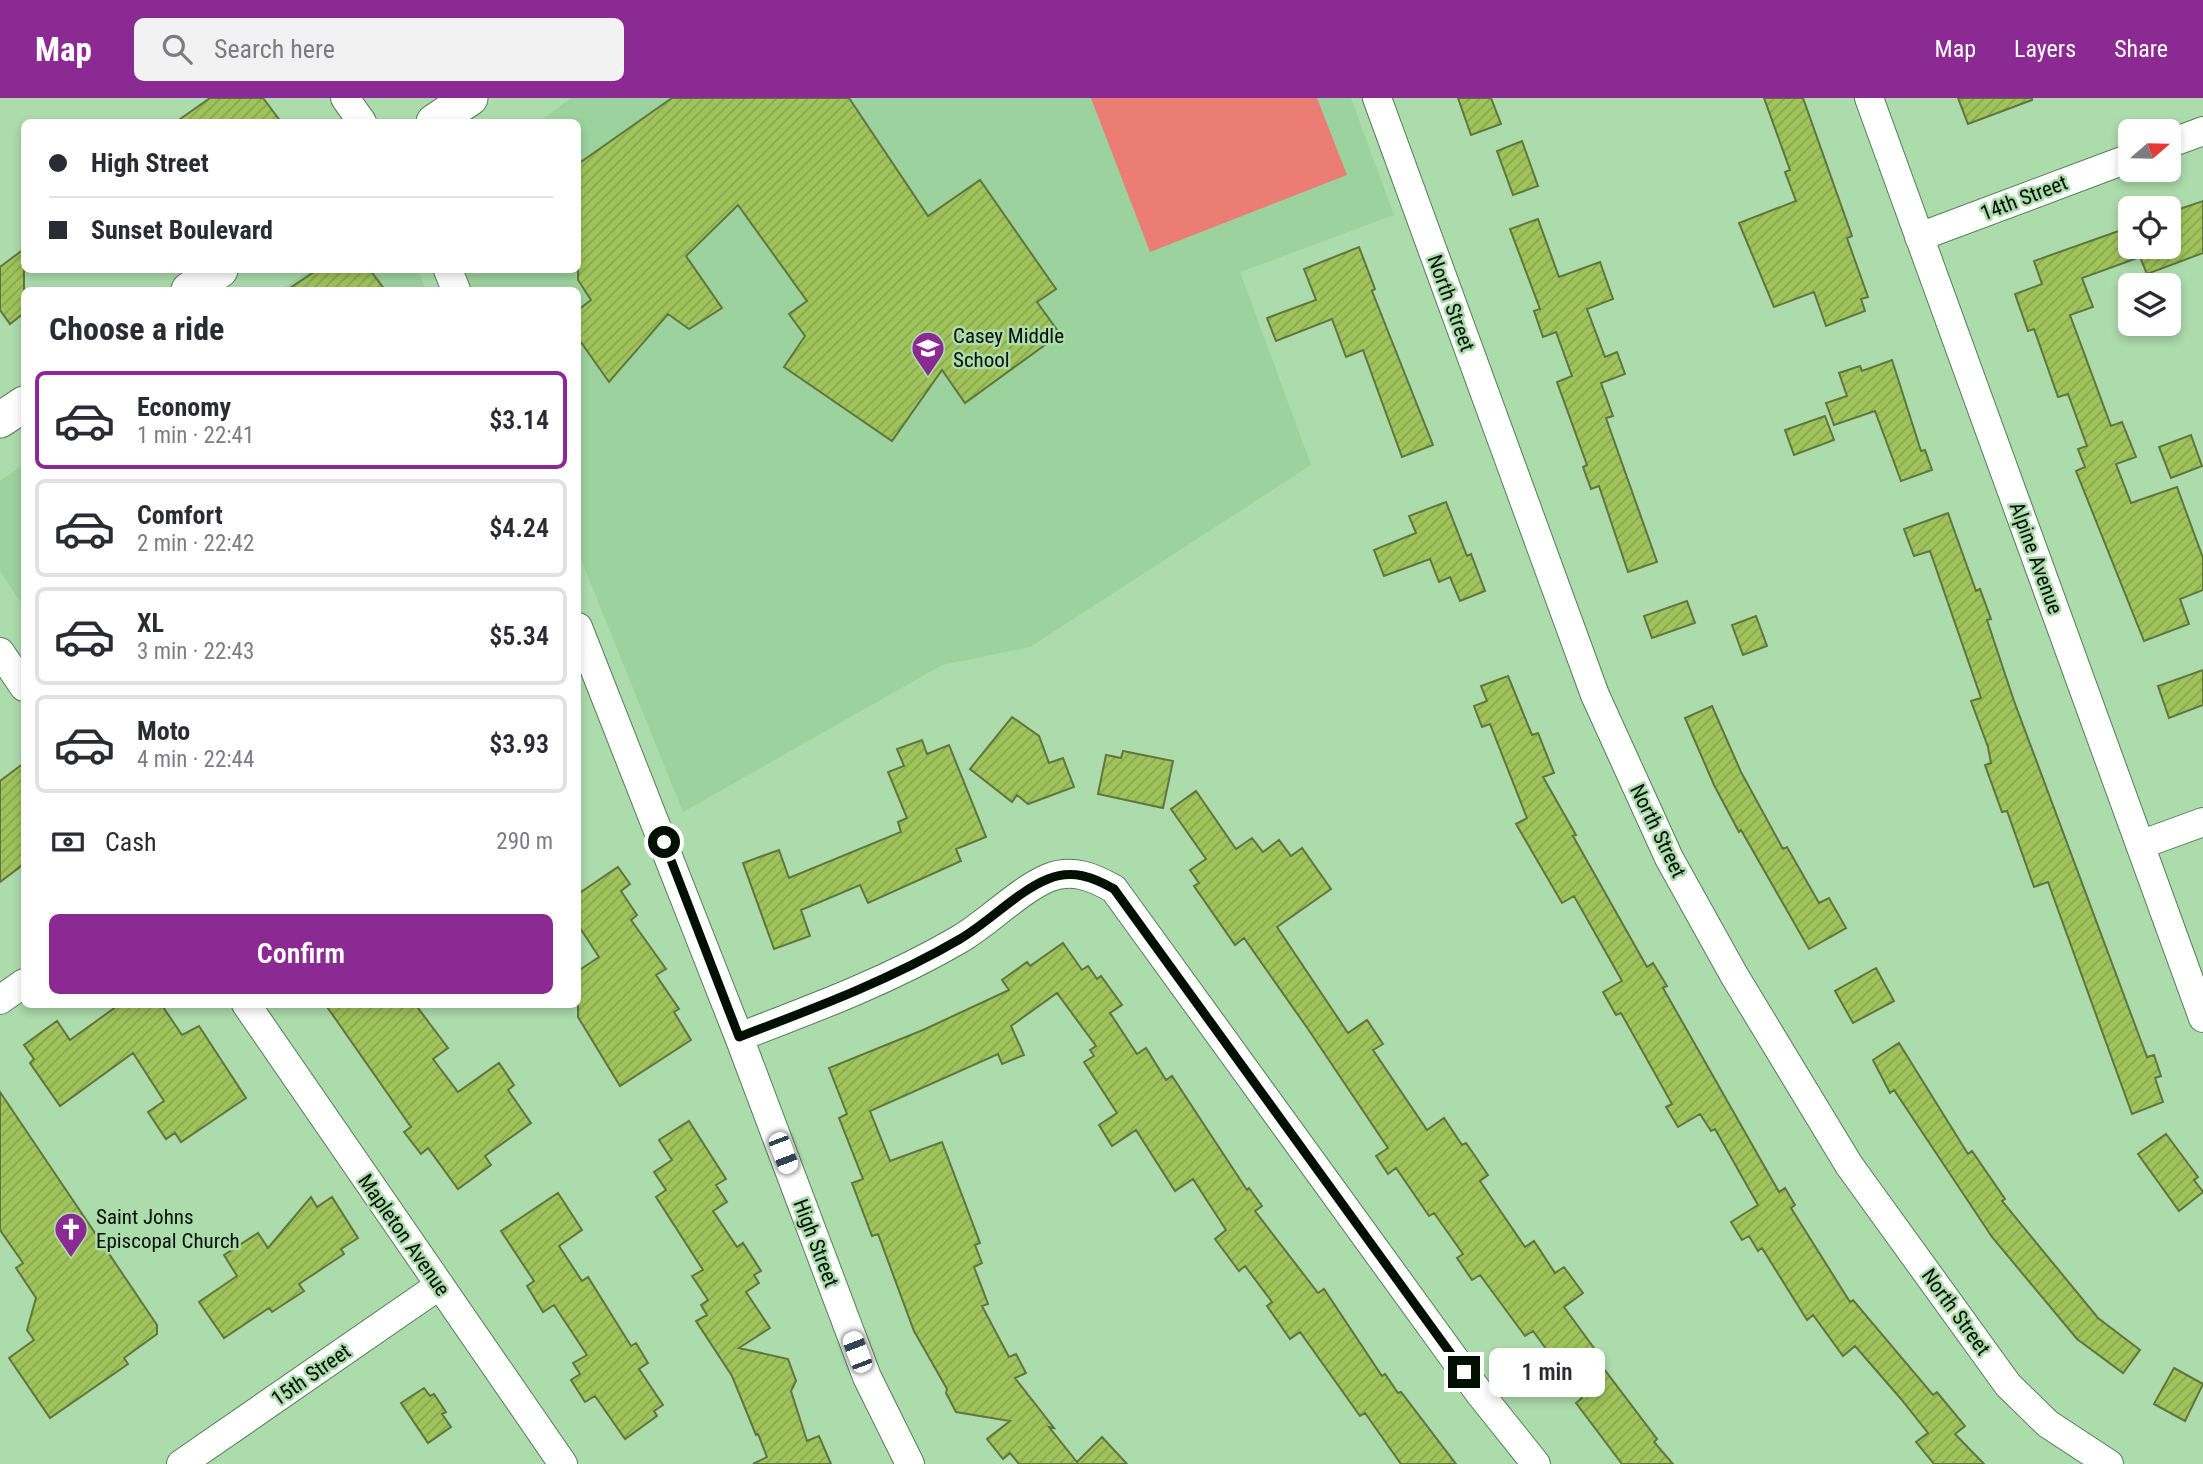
<!DOCTYPE html>
<html lang="en">
<head>
<meta charset="utf-8">
<style>
	:root { --surface:#fff; --page:#f2f2f3; --text:#2b2b33; --muted:#7c7c81; --line:#e1e1e2; --accent:#8c2a93 }
	body { margin:0; font-family:"Roboto Condensed",sans-serif; background:var(--page); color:var(--text); height:100vh; display:flex; flex-direction:column; font-size:26px; white-space:nowrap }
	* { box-sizing:border-box; margin:0 }
	p { font-size:23px; color:var(--muted) }
	.icon { flex:none; width:38px; height:38px; fill:none; stroke:currentColor; stroke-width:2; stroke-linecap:round; stroke-linejoin:round }
	.map { position:relative; flex:1; overflow:hidden }
	.side { position:absolute; left:21px; top:189px; width:560px; height:721px; display:flex; flex-direction:column; background:var(--surface); border-radius:10px; box-shadow:0 4px 10px #0003 }
	.side>* { flex:none }
	.hud { position:absolute; left:21px; top:21px; width:560px; height:154px; border-radius:10px; box-shadow:0 4px 10px #0003; display:grid; align-content:center; height:154px; padding:0 28px; background:var(--surface) }
	.needle { width:46px; rotate:70deg }
	.tools { position:absolute; left:2118px; top:21px; display:grid; gap:14px }
	.tools a { display:grid; place-items:center; width:63px; height:63px; border-radius:10px; background:var(--surface); box-shadow:0 4px 10px #0003; font-size:35px }
	.end { position:absolute; width:32px; height:32px; margin:-16px; border:9px solid #021003; background:#fff; box-shadow:0 0 0 4px #fff }
	.from { border-radius:50% }
	.bubble { position:absolute; height:49px; border-radius:10px; background:var(--surface); box-shadow:0 4px 10px #0003; font-size:23px; font-weight:600; line-height:49px; text-align:center }
	.car { position:absolute; width:21px; height:42px; margin:-21px -10px; border-radius:9px; box-shadow:0 0 5px 2px #0007; background:linear-gradient(#fff 24%,#345 0 40%,#fff 0 76%,#345 0 86%,#fff 0) }
	.hud b { display:flex; align-items:center; gap:24px; height:66px; font-size:26px }
	.hud b+b { border-top:2px solid var(--line) }
	.hud i { width:18px; height:18px; background:var(--text) }
	ul { padding:0; list-style:none }
	li { display:flex; align-items:center; gap:21px; height:98px; margin:0 14px 10px; padding:0 14px; border:4px solid var(--line); border-radius:10px }
	li div { flex:1 }
	li b { display:block; font-size:26px }
	li em { font-style:normal; font-weight:600 }
	li.active { border-color:var(--accent) }
	li>.icon { width:63px; height:63px; stroke-width:1.5 }
	h2 { padding:0 28px; font-size:32px; line-height:84px }
	.pay { display:flex; align-items:center; gap:18px; height:77px; padding:0 28px; font-size:26px }
	.pay p { margin-inline-start:auto }
	.action { display:flex; gap:14px; margin-top:auto; padding:14px 28px }
	.action a { flex:1; height:80px; border-radius:10px; background:var(--accent); color:#fff; font-size:28px; font-weight:600; line-height:80px; text-align:center }
	header { display:flex; align-items:center; gap:42px; box-sizing:border-box; height:98px; padding:0 35px; background:var(--accent); color:#fff }
	header strong { font-size:33px }
	nav { display:flex; gap:38px; margin-inline-start:auto; font-size:24px }
	.search { width:490px; height:63px; background:var(--page); display:flex; align-items:center; gap:18px; box-sizing:border-box; padding:0 24px; border-radius:10px; color:var(--muted); font-size:26px }
	.map>svg:first-child { display:block }
	.built { fill:#9cd29d }
	.park { fill:#eb7d75 }
	.building { fill:url(#building-hatch); stroke:#61753f; stroke-width:2 }
	.lines { fill:none; stroke-linecap:round; stroke-linejoin:round }
	.minor-casing { stroke:#537f55; stroke-width:30 }
	.tertiary-casing { stroke:#537f55; stroke-width:37 }
	.minor { stroke:#fff; stroke-width:28 }
	.tertiary { stroke:#fff; stroke-width:35 }
	.route { stroke:#021003; stroke-width:9 }
	.labels { text-anchor:middle; stroke-width:5; stroke-linejoin:round; paint-order:stroke }
	.street-label { font-size:21px; fill:#021003; stroke:#acdbac }
	.poi-label { font-size:21px; fill:#021003; stroke:#acdbac; text-anchor:start }
</style>
</head>
<body>
<header>
<strong>Map</strong>
<div class="search"><svg class="icon" aria-label="search" viewBox="0 0 24 24"><circle cx="10" cy="10" r="6"/><path d="M15 15l6 6"/></svg>Search here</div>
<nav><a>Map</a><a>Layers</a><a>Share</a></nav>
</header>
<div class="map">
<svg width="2203" height="1366" viewBox="0 0 2203 1366">
	<defs>
		<pattern id="building-hatch" width="6" height="6" patternUnits="userSpaceOnUse" patternTransform="scale(1.75)"><rect width="6" height="6" fill="#a0c45b"/><path d="M-1 1l2-2M0 6l6-6M5 7l2-2" fill="none" stroke="#88a74e"/></pattern>
	</defs>
	<rect width="100%" height="100%" fill="#acdbac"/>
	<!-- built -->
	<path class="built" d="M 571,0 L 1351,0 L 1394,117 L 1240,174 L 1311,367 L 1030,549 L 942,567 L 683,714 L 578,454 L 578,192 L 472,192 L 463,172 L 578,172 L 578,24 L 539,24 Z
		M 311,172 L 418,172 L 426,192 L 280,192 Z
		M 24,366 L 24,509 L 0,473 L 0,383 Z"/>
	<!-- park -->
	<path class="park" d="M 1091,0 L 1317,0 L 1347,77 L 1150,154 Z"/>
	<!-- building -->
	<path class="building" d="M 210,0 L 263,0 L 281,24 L 176,24 Z
		M 672,0 L 849,0 L 928,118 L 980,82 L 1056,191 L 1037,204 L 1060,236 L 965,305 L 942,272 L 892,343 L 784,269 L 805,238 L 789,216 L 807,203 L 738,107 L 686,158 L 722,210 L 689,231 L 668,216 L 609,284 L 578,240 L 578,212 L 591,202 L 578,182 L 578,66 Z
		M 1458,0 L 1491,0 L 1501,26 L 1471,37 Z
		M 1764,0 L 1803,0 L 1852,138 L 1847,140 L 1868,199 L 1861,201 L 1865,213 L 1826,228 L 1814,194 L 1774,209 L 1739,125 L 1796,103 L 1785,74 L 1790,72 Z
		M 1958,0 L 2032,0 L 2032,2 L 1968,26 Z
		M 1522,43 L 1538,88 L 1513,97 L 1497,53 Z
		M 2203,103 L 2203,155 L 2147,176 L 2140,159 L 2082,180 L 2093,209 L 2070,217 L 2111,328 L 2122,324 L 2136,359 L 2116,366 L 2131,405 L 2177,389 L 2203,460 L 2203,492 L 2180,501 L 2189,526 L 2144,543 L 2076,373 L 2085,369 L 2078,351 L 2087,348 L 2068,296 L 2058,299 L 2034,231 L 2028,233 L 2015,196 L 2042,186 L 2034,163 L 2130,129 L 2130,149 L 2168,149 L 2168,115 Z
		M 1538,121 L 1559,179 L 1600,164 L 1613,201 L 1587,211 L 1605,259 L 1617,254 L 1625,276 L 1601,285 L 1613,318 L 1606,320 L 1657,464 L 1628,474 L 1599,388 L 1591,391 L 1583,369 L 1587,367 L 1557,284 L 1572,278 L 1556,234 L 1543,239 L 1534,213 L 1540,211 L 1510,131 Z
		M 1359,149 L 1375,191 L 1372,193 L 1433,347 L 1402,359 L 1363,252 L 1346,259 L 1332,221 L 1276,243 L 1267,220 L 1316,202 L 1304,171 Z
		M 24,151 L 24,215 L 10,226 L 0,212 L 0,169 Z
		M 317,172 L 370,172 L 385,192 L 287,192 Z
		M 1892,262 L 1921,353 L 1925,352 L 1932,372 L 1901,383 L 1875,313 L 1834,327 L 1826,305 L 1847,298 L 1839,275 L 1860,268 L 1862,273 Z
		M 1825,318 L 1834,342 L 1794,357 L 1785,332 Z
		M 2191,337 L 2202,368 L 2171,380 L 2159,349 Z
		M 1446,404 L 1467,458 L 1471,456 L 1485,493 L 1460,503 L 1450,479 L 1439,484 L 1430,461 L 1384,478 L 1374,452 L 1416,435 L 1409,418 Z
		M 1948,415 L 1976,493 L 1980,491 L 1991,521 L 1987,522 L 2014,603 L 2141,943 L 2147,959 L 2154,957 L 2161,978 L 2155,980 L 2163,1004 L 2132,1016 L 2048,784 L 2034,789 L 2007,713 L 2002,714 L 1985,667 L 1991,665 L 1988,649 L 1971,603 L 1981,600 L 1930,453 L 1914,458 L 1904,431 Z
		M 1687,503 L 1695,525 L 1652,540 L 1644,518 Z
		M 1756,518 L 1767,548 L 1743,557 L 1732,527 Z
		M 2203,572 L 2203,607 L 2169,620 L 2158,588 Z
		M 1508,578 L 1532,637 L 1538,635 L 1554,675 L 1543,679 L 1576,737 L 1573,738 L 1647,869 L 1653,865 L 1667,888 L 1663,890 L 1779,1094 L 1785,1090 L 1795,1107 L 1791,1110 L 1850,1204 L 1853,1202 L 1933,1297 L 1937,1294 L 1965,1328 L 1955,1336 L 1984,1366 L 1934,1366 L 1916,1344 L 1928,1335 L 1901,1301 L 1855,1248 L 1843,1258 L 1813,1217 L 1807,1222 L 1762,1150 L 1758,1153 L 1749,1138 L 1742,1142 L 1731,1124 L 1758,1107 L 1715,1031 L 1711,1033 L 1700,1016 L 1678,1029 L 1666,1009 L 1672,1006 L 1621,915 L 1616,917 L 1603,894 L 1622,883 L 1574,798 L 1562,805 L 1516,726 L 1527,720 L 1490,626 L 1482,629 L 1474,608 L 1487,603 L 1481,588 Z
		M 1712,608 L 1741,674 L 1783,751 L 1787,749 L 1819,805 L 1829,800 L 1846,830 L 1809,851 L 1741,732 L 1739,734 L 1714,687 L 1685,620 Z
		M 1012,619 L 1039,638 L 1049,665 L 1063,660 L 1074,689 L 1028,706 L 1017,697 L 1012,704 L 970,671 Z
		M 922,642 L 927,656 L 949,647 L 986,739 L 956,751 L 961,763 L 868,805 L 860,787 L 801,812 L 810,838 L 774,851 L 743,765 L 779,752 L 789,780 L 901,734 L 898,724 L 907,720 L 888,674 L 904,668 L 897,651 Z
		M 1123,653 L 1173,663 L 1163,710 L 1098,696 L 1106,657 L 1121,660 Z
		M 24,665 L 24,766 L 0,784 L 0,683 Z
		M 1196,693 L 1236,751 L 1252,740 L 1263,754 L 1279,742 L 1291,758 L 1302,750 L 1331,791 L 1277,829 L 1348,935 L 1367,922 L 1383,946 L 1373,952 L 1427,1032 L 1444,1020 L 1462,1047 L 1466,1045 L 1488,1077 L 1480,1083 L 1525,1149 L 1534,1143 L 1555,1175 L 1564,1169 L 1583,1195 L 1564,1209 L 1599,1257 L 1595,1259 L 1657,1341 L 1654,1344 L 1673,1366 L 1622,1366 L 1576,1305 L 1582,1300 L 1533,1233 L 1525,1238 L 1480,1177 L 1472,1182 L 1457,1160 L 1463,1156 L 1434,1115 L 1429,1118 L 1396,1070 L 1388,1076 L 1376,1058 L 1388,1050 L 1308,931 L 1244,840 L 1235,847 L 1194,788 L 1199,785 L 1190,772 L 1206,761 L 1171,711 Z
		M 618,769 L 630,786 L 621,793 L 637,817 L 631,822 L 666,871 L 656,877 L 679,911 L 674,914 L 691,942 L 620,988 L 578,919 L 578,873 L 599,859 L 578,827 L 578,796 Z
		M 1063,845 L 1082,872 L 1088,868 L 1097,881 L 1101,878 L 1122,907 L 1110,915 L 1137,956 L 1146,950 L 1166,982 L 1172,978 L 1247,1092 L 1249,1090 L 1262,1108 L 1255,1113 L 1318,1195 L 1324,1191 L 1382,1278 L 1385,1276 L 1398,1295 L 1401,1294 L 1456,1366 L 1401,1366 L 1365,1315 L 1360,1318 L 1300,1234 L 1290,1241 L 1267,1208 L 1272,1204 L 1245,1168 L 1239,1173 L 1215,1141 L 1226,1132 L 1193,1081 L 1175,1093 L 1136,1032 L 1112,1048 L 1099,1027 L 1117,1015 L 1084,964 L 1094,958 L 1090,952 L 1096,948 L 1057,895 L 1011,928 L 1024,957 L 1002,966 L 998,956 L 870,1013 L 890,1063 L 942,1044 L 980,1145 L 975,1147 L 982,1165 L 974,1169 L 988,1206 L 982,1208 L 1009,1259 L 1016,1256 L 1026,1275 L 1015,1280 L 1054,1330 L 1049,1329 L 1077,1364 L 1102,1339 L 1127,1366 L 1019,1366 L 1010,1355 L 1003,1361 L 987,1341 L 1010,1323 L 956,1314 L 946,1295 L 947,1291 L 914,1233 L 878,1136 L 872,1138 L 852,1085 L 863,1081 L 839,1020 L 847,1016 L 829,970 L 923,932 L 1009,892 L 1002,882 L 1027,864 L 1030,868 Z
		M 1876,870 L 1894,903 L 1853,925 L 1835,893 Z
		M 120,906 L 161,906 L 182,937 L 199,928 L 246,1000 L 181,1044 L 175,1035 L 166,1041 L 148,1014 L 164,1003 L 133,955 L 60,1008 L 30,965 L 34,961 L 24,947 L 57,923 L 70,942 Z
		M 325,906 L 415,906 L 448,950 L 433,961 L 458,994 L 499,965 L 514,987 L 508,992 L 531,1025 L 485,1058 L 491,1067 L 458,1091 L 428,1050 L 421,1056 L 404,1034 L 411,1029 Z
		M 1899,945 L 1968,1056 L 1972,1053 L 2005,1101 L 2002,1103 L 2098,1220 L 2140,1252 L 2123,1275 L 2077,1241 L 1992,1139 L 1894,992 L 1890,995 L 1873,962 Z
		M 0,994 L 157,1227 L 157,1236 L 124,1260 L 128,1266 L 50,1320 L 9,1260 L 34,1242 L 27,1232 L 36,1200 L 16,1170 L 23,1165 L 0,1132 Z
		M 689,1023 L 726,1081 L 716,1087 L 727,1104 L 713,1113 L 737,1149 L 743,1145 L 761,1173 L 754,1177 L 759,1185 L 746,1194 L 770,1230 L 739,1250 L 788,1261 L 796,1283 L 791,1293 L 807,1343 L 819,1338 L 831,1366 L 753,1366 L 767,1359 L 758,1336 L 756,1337 L 732,1278 L 696,1223 L 707,1217 L 701,1207 L 708,1202 L 692,1178 L 703,1172 L 656,1099 L 666,1092 L 654,1074 L 672,1062 L 659,1042 Z
		M 2166,1036 L 2198,1079 L 2194,1082 L 2203,1094 L 2179,1113 L 2138,1056 Z
		M 558,1095 L 582,1132 L 559,1148 L 582,1183 L 588,1179 L 631,1248 L 636,1245 L 648,1265 L 639,1271 L 663,1307 L 654,1313 L 657,1318 L 625,1341 L 595,1298 L 585,1304 L 571,1282 L 580,1276 L 573,1265 L 587,1257 L 554,1207 L 543,1214 L 527,1188 L 534,1183 L 501,1133 Z
		M 311,1099 L 317,1109 L 332,1099 L 358,1140 L 341,1151 L 344,1156 L 299,1186 L 304,1193 L 272,1214 L 269,1210 L 224,1240 L 199,1204 L 237,1178 L 224,1157 L 258,1135 L 268,1150 Z
		M 2174,1270 L 2203,1286 L 2185,1323 L 2154,1306 Z
		M 424,1290 L 430,1298 L 434,1296 L 446,1314 L 442,1316 L 451,1329 L 428,1345 L 401,1305 Z"/>
	<g class="lines">
		<defs>
			<path id="minor" d="M 345,0 L 362,24
				M 1377,0 L 1595,597 L 1669,760 L 1734,877 L 1849,1067 L 2008,1287 L 2048,1326 L 2109,1366
				M 1869,0 L 2203,920
				M 2168,46 L 2203,33
				M 1919,139 L 2130,60
				M 448,172 L 456,192
				M 578,529 L 739,939 L 867,1279 L 910,1366
				M 0,554 L 24,589
				M 2140,747 L 2203,724
				M 0,902 L 24,885
				M 246,906 L 563,1366
				M 739,939 C 815,910 890,882 960,841 C 989,824 1018,793 1048,780 C 1072,770 1093,779 1114,791 L 1480,1296 L 1536,1366
				M 181,1366 L 440,1187"/>
			<path id="tertiary" d="M 434,24 L 470,0
				M 189,192 L 220,172
				M 0,322 L 24,306"/>
		</defs>
		<!-- minor casing -->
		<use href="#minor" class="minor-casing"/>
		<!-- tertiary casing -->
		<use href="#tertiary" class="tertiary-casing"/>
		<!-- minor -->
		<use href="#minor" class="minor"/>
		<!-- tertiary -->
		<use href="#tertiary" class="tertiary"/>
	</g>
	<g class="lines">
		<!-- route -->
		<path class="route" d="M 664,744 L 739,939 C 815,910 890,882 960,841 C 989,824 1018,793 1048,781 C 1072,771 1093,779 1114,791 L 1464,1274"/>
	</g>
	<!-- icons -->
	<defs>
		<symbol id="school-pin" viewBox="-11 -11 22 30"><path d="M0 17L-7.5 6A9.5 9.5 0 1 1 7.5 6Z" fill="#8c2a93" stroke="#acdbac"/><path d="M0-5L7-2L0 1L-7-2ZM-4 1L0 2.5L4 1V4Q0 6-4 4Z" fill="#fff"/></symbol>
		<symbol id="church-pin" viewBox="-11 -11 22 30"><path d="M0 17L-7.5 6A9.5 9.5 0 1 1 7.5 6Z" fill="#8c2a93" stroke="#acdbac"/><path d="M-1.2-6h2.4v3.5h3.3v2.4h-3.3V6h-2.4V-.1h-3.3v-2.4h3.3Z" fill="#fff"/></symbol>
	</defs>
	<g fill-rule="evenodd">
		<use href="#school-pin" x="909" y="231" width="38" height="52"/>
		<use href="#church-pin" x="52" y="1112" width="38" height="52"/>
	</g>
	<g class="labels">
		<!-- street labels -->
		<g class="street-label">
			<text transform="translate(2024 100) rotate(-21)" y="7">14th Street</text>
			<text transform="translate(1451 205) rotate(70)" y="7">North Street</text>
			<text transform="translate(2036 460) rotate(70)" y="7">Alpine Avenue</text>
			<text transform="translate(1658 733) rotate(64)" y="7">North Street</text>
			<text transform="translate(404 1137) rotate(55)" y="7">Mapleton Avenue</text>
			<text transform="translate(816 1145) rotate(69)" y="7">High Street</text>
			<text transform="translate(1956 1214) rotate(54)" y="7">North Street</text>
			<text transform="translate(311 1277) rotate(-35)" y="7">15th Street</text>
		</g>
		<!-- poi labels -->
		<g class="poi-label">
			<text x="953" y="245">Casey Middle<tspan x="953" dy="24">School</tspan></text>
			<text x="96" y="1126">Saint Johns<tspan x="96" dy="24">Episcopal Church</tspan></text>
		</g>
	</g>
</svg>
<div class="tools">
<a><svg class="needle" viewBox="-14 -14 28 28"><path d="M0-13l5 13h-10z" fill="#e53935"/><path d="M0 13l5-13h-10z" fill="#7c7c81"/></svg></a>
<a><svg class="icon" aria-label="locate" viewBox="0 0 24 24"><circle cx="12" cy="12" r="6"/><path d="M12 2v4M12 18v4M2 12h4M18 12h4"/></svg></a>
<a><svg class="icon" aria-label="layers" viewBox="0 0 24 24"><path d="M12 4l9 5-9 5-9-5zM3 14l9 5 9-5"/></svg></a>
</div>
<i class="end from" style="left:664px;top:744px"></i>
<i class="end" style="left:1464px;top:1274px"></i>
<div class="bubble" style="left:1489px;top:1250px;width:116px">1 min</div>
<i class="car" style="left:783px;top:1055px;rotate:159deg"></i>
<i class="car" style="left:857px;top:1254px;rotate:339deg"></i>
<div class="hud">
<b><i class="from"></i>High Street</b>
<b><i></i>Sunset Boulevard</b>
</div>
<section class="side">
<h2>Choose a ride</h2>
<ul>
<li class="active"><svg class="icon" aria-label="car" viewBox="0 0 24 24"><path d="M5 17H2v-5l4-1 3-4h7l3 4 3 1v5h-3M9 17h6M6 11h13"/><circle cx="7" cy="17" r="2"/><circle cx="17" cy="17" r="2"/></svg><div><b>Economy</b><p>1 min · 22:41</p></div><em>$3.14</em></li>
<li><svg class="icon" aria-label="car" viewBox="0 0 24 24"><path d="M5 17H2v-5l4-1 3-4h7l3 4 3 1v5h-3M9 17h6M6 11h13"/><circle cx="7" cy="17" r="2"/><circle cx="17" cy="17" r="2"/></svg><div><b>Comfort</b><p>2 min · 22:42</p></div><em>$4.24</em></li>
<li><svg class="icon" aria-label="car" viewBox="0 0 24 24"><path d="M5 17H2v-5l4-1 3-4h7l3 4 3 1v5h-3M9 17h6M6 11h13"/><circle cx="7" cy="17" r="2"/><circle cx="17" cy="17" r="2"/></svg><div><b>XL</b><p>3 min · 22:43</p></div><em>$5.34</em></li>
<li><svg class="icon" aria-label="car" viewBox="0 0 24 24"><path d="M5 17H2v-5l4-1 3-4h7l3 4 3 1v5h-3M9 17h6M6 11h13"/><circle cx="7" cy="17" r="2"/><circle cx="17" cy="17" r="2"/></svg><div><b>Moto</b><p>4 min · 22:44</p></div><em>$3.93</em></li>
</ul>
<div class="pay"><svg class="icon" aria-label="cash" viewBox="0 0 24 24"><path d="M3 7h18v10H3z"/><circle cx="12" cy="12" r="2"/></svg>Cash<p>290 m</p></div>
<div class="action"><a>Confirm</a></div>
</section>
</div>
</body>
</html>
